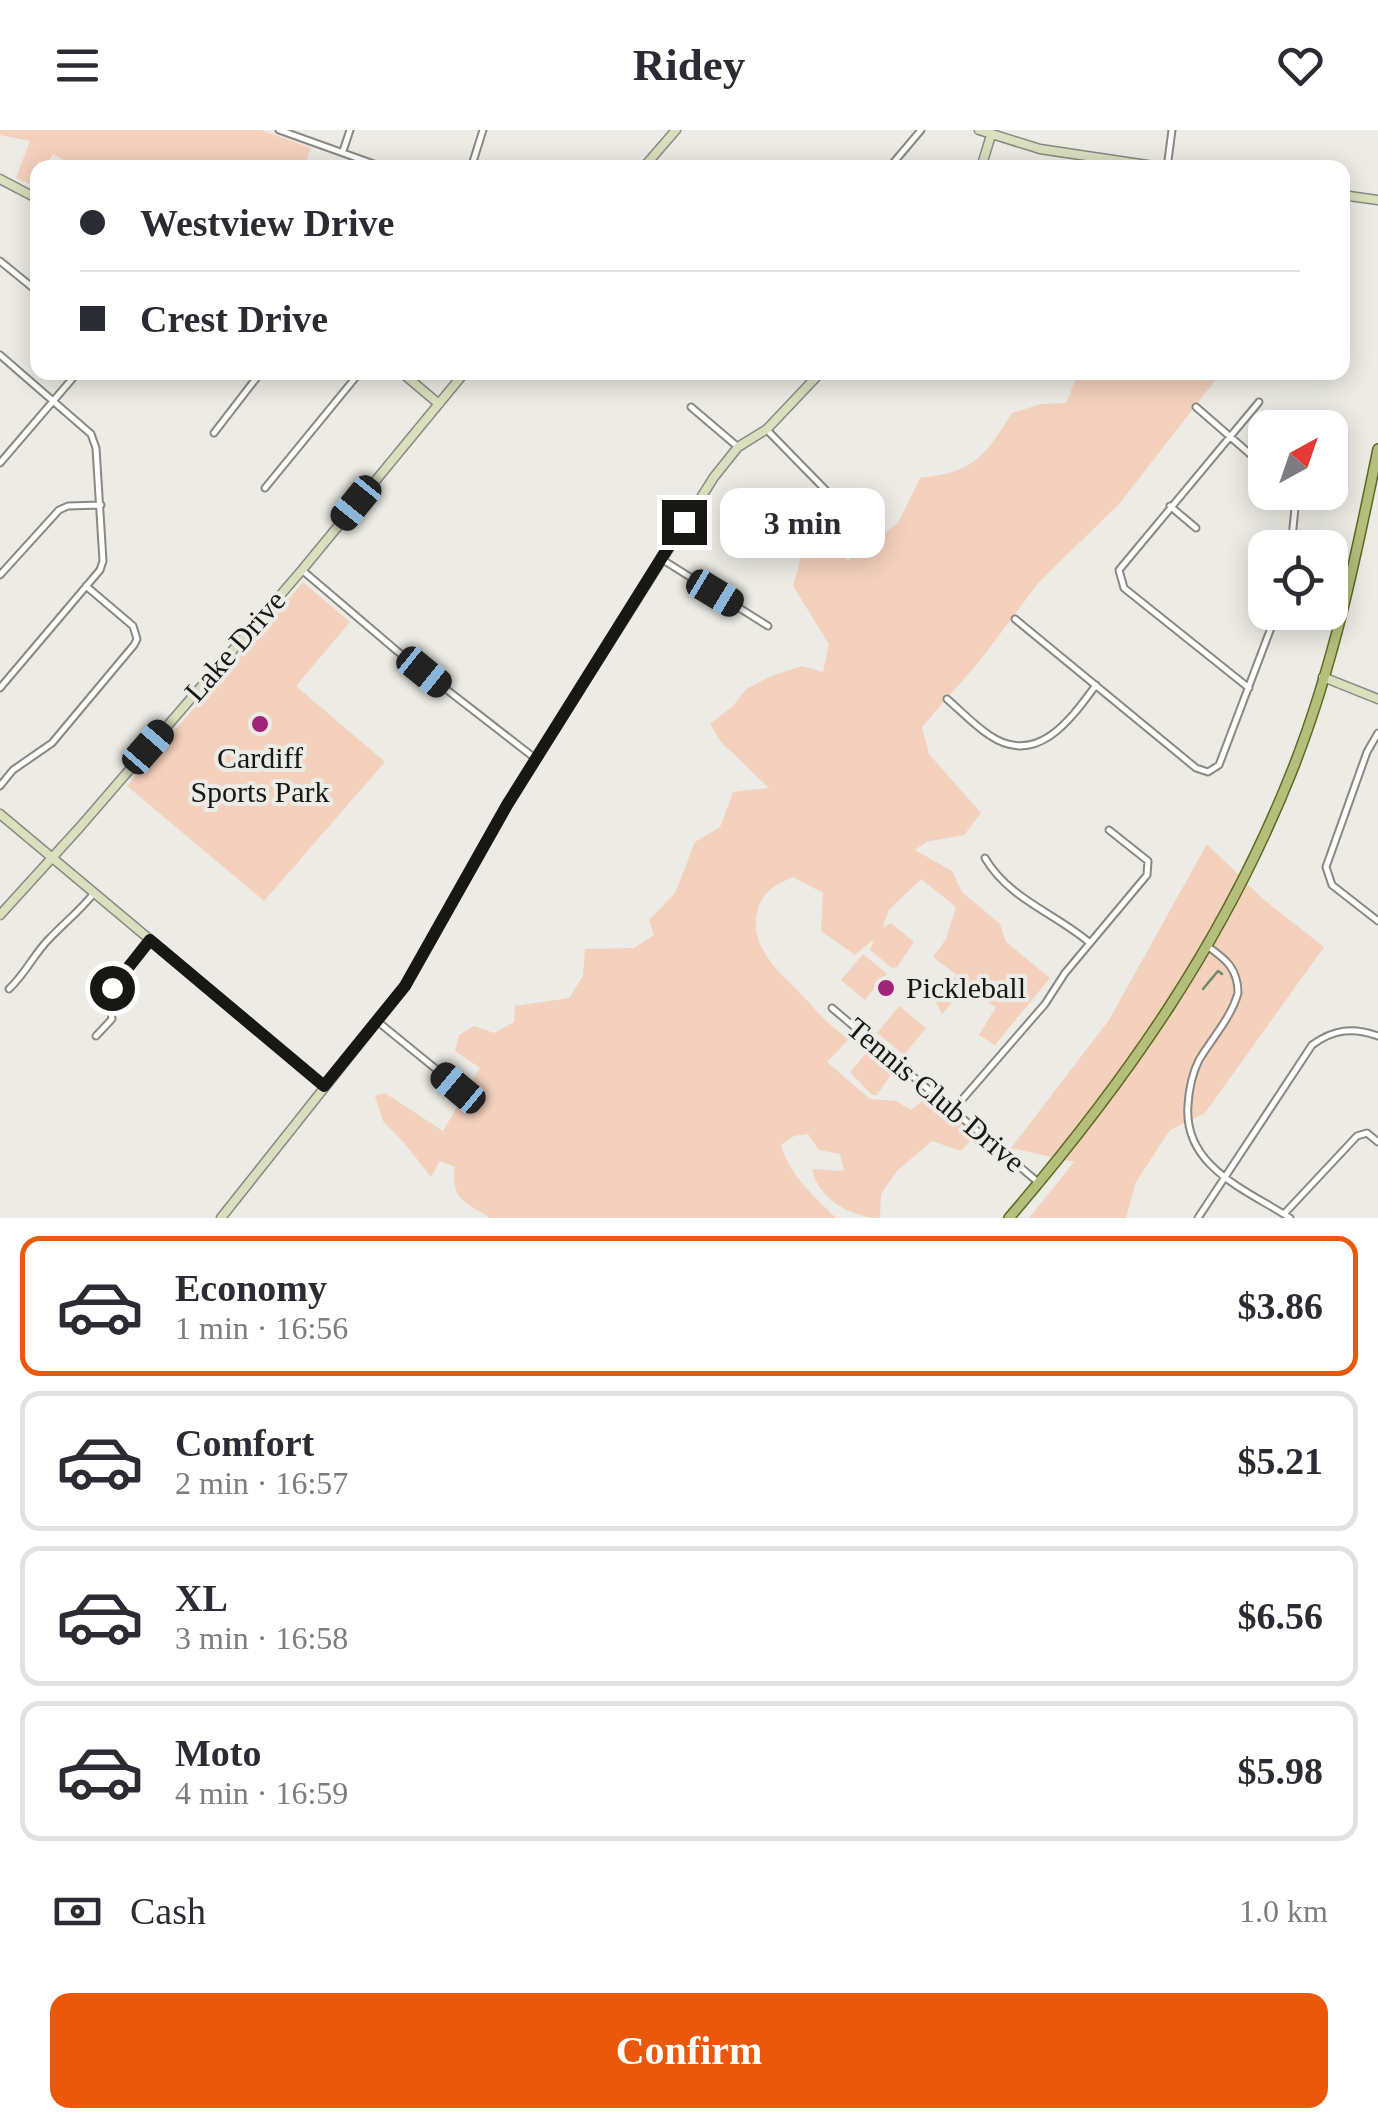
<!DOCTYPE html>
<html lang="en">
<head>
<meta charset="utf-8">
<style>
	:root { --surface:#fff; --page:#f7f7f7; --text:#2b2b33; --muted:#7c7c81; --line:#e1e1e2; --accent:#ea580c }
	body { margin:0; font-family:Georgia,serif; background:var(--page); color:var(--text); height:100vh; display:flex; flex-direction:column; font-size:38px; white-space:nowrap }
	* { box-sizing:border-box; margin:0 }
	p { font-size:32px; color:var(--muted) }
	.icon { flex:none; width:55px; height:55px; fill:none; stroke:currentColor; stroke-width:2; stroke-linecap:round; stroke-linejoin:round }
	.map { position:relative; height:1088px; overflow:hidden }
	.panel { display:flex; flex-direction:column; background:var(--surface); flex:1 }
	.panel>* { flex:none }
	.guide { position:absolute; left:30px; top:30px; width:1320px; height:220px; border-radius:20px; box-shadow:0 5px 25px #0003; display:grid; align-content:center; height:220px; padding:0 50px; background:var(--surface) }
	.needle { width:65px; rotate:40deg }
	.buttons { position:absolute; left:1248px; top:280px; display:grid; gap:20px }
	.buttons a { display:grid; place-items:center; width:100px; height:100px; border-radius:20px; background:var(--surface); box-shadow:0 5px 25px #0003; font-size:50px }
	.end { position:absolute; width:45px; height:45px; margin:-22px; border:12px solid #171714; background:#fff; box-shadow:0 0 0 5px #fff }
	.from { border-radius:50% }
	.bubble { position:absolute; height:70px; border-radius:20px; background:var(--surface); box-shadow:0 5px 25px #0003; font-size:32px; font-weight:800; line-height:70px; text-align:center }
	.car { position:absolute; width:30px; height:60px; margin:-30px -15px; border-radius:12px; box-shadow:0 0 8px 2px #0007; background:linear-gradient(#222 24%,#8ab4d8 0 40%,#222 0 76%,#8ab4d8 0 86%,#222 0) }
	.guide b { display:flex; align-items:center; gap:35px; height:95px; font-size:38px }
	.guide b+b { border-top:2px solid var(--line) }
	.guide i { width:25px; height:25px; background:var(--text) }
	ul { padding:18px 0 0; list-style:none }
	li { display:flex; align-items:center; gap:30px; height:140px; margin:0 20px 15px; padding:0 30px; border:5px solid var(--line); border-radius:20px }
	li div { flex:1 }
	li b { display:block; font-size:38px }
	li em { font-style:normal; font-weight:800 }
	li.selected { border-color:var(--accent) }
	li>.icon { width:90px; height:90px; stroke-width:1.5 }
	.pay { display:flex; align-items:center; gap:25px; height:110px; padding:0 50px; font-size:38px }
	.pay p { margin-inline-start:auto }
	.primary-button { display:flex; gap:20px; margin-top:auto; padding:20px 50px }
	.primary-button a { flex:1; height:115px; border-radius:20px; background:var(--accent); color:#fff; font-size:40px; font-weight:800; line-height:115px; text-align:center }
	header { display:flex; justify-content:space-between; align-items:center; height:130px; padding:0 50px; background:var(--surface); font-size:45px; font-weight:800 }
	.map>svg:first-child { display:block }
	.green { fill:#f4d1bd }
	.lines { fill:none; stroke-linecap:round; stroke-linejoin:round }
	.stream { stroke:#6c8867; stroke-width:2.5 }
	.street-casing { stroke:#898882; stroke-width:9 }
	.secondary-casing { stroke:#898882; stroke-width:11 }
	.primary-casing { stroke:#5d691f; stroke-width:12 }
	.street { stroke:#fff; stroke-width:5 }
	.secondary { stroke:#dadfbe; stroke-width:8 }
	.primary { stroke:#b5bf7c; stroke-width:9 }
	.route { stroke:#171714; stroke-width:12 }
	.poi-dot { fill:#9f247a; stroke:#ecebe5; stroke-width:4 }
	.labels { text-anchor:middle; stroke-width:8; stroke-linejoin:round; paint-order:stroke }
	.street-label { font-size:30px; fill:#171714; stroke:#ecebe5 }
	.poi-label { font-size:30px; fill:#171714; stroke:#ecebe5 }
</style>
</head>
<body>
<header><svg class="icon" aria-label="menu" viewBox="0 0 24 24"><path d="M4 6h16M4 12h16M4 18h16"/></svg>Ridey<svg class="icon" aria-label="heart" viewBox="0 0 24 24"><path d="M12 20l-8-8c-3-5 5-10 8-4 3-6 11-1 8 4z"/></svg></header>
<div class="map">
<svg width="1378" height="1088" viewBox="0 0 1378 1088">
	<rect width="100%" height="100%" fill="#ecebe5"/>
	<!-- green -->
	<path class="green" d="M 0,0 L 261,0 L 311,18 L 303,38 L 77,37 L 53,24 L 44,37 L 38,38 L 37,47 L 32,55 L 16,48 L 30,11 L 0,5 Z
		M 1070,243 L 1221,243 L 1119,374 L 1039,452 L 978,533 L 922,597 L 929,624 L 981,683 L 964,705 L 926,712 L 915,720 L 952,741 L 962,762 L 1000,794 L 1006,812 L 1050,848 L 995,915 L 979,905 L 996,877 L 963,859 L 942,884 L 934,869 L 957,845 L 933,827 L 946,809 L 956,777 L 921,749 L 889,780 L 882,798 L 891,793 L 914,812 L 897,837 L 892,838 L 870,820 L 874,809 L 855,825 L 821,801 L 823,763 L 793,747 C 773,756 762,761 757,783 C 750,817 776,838 798,861 C 814,878 829,896 849,909 L 827,932 L 870,969 L 896,971 L 911,980 L 930,965 L 974,1007 L 961,1021 L 932,1011 L 897,1041 L 881,1064 L 880,1088 C 852,1088 818,1069 812,1039 L 844,1041 L 840,1024 L 819,1020 L 808,1004 L 794,1006 L 781,1015 C 790,1046 814,1066 836,1088 L 490,1088 C 464,1071 451,1070 455,1037 L 440,1031 L 431,1047 L 405,1014 L 383,991 L 375,966 L 385,963 L 443,1001 L 480,938 L 455,921 L 459,905 L 474,896 L 494,903 L 514,892 L 515,876 L 569,868 L 583,846 L 585,819 L 634,818 L 654,805 L 649,790 L 675,763 L 695,712 L 720,697 L 733,662 L 769,658 L 721,612 L 710,594 L 733,576 L 746,559 L 771,546 L 802,536 L 823,542 L 829,514 L 793,456 L 801,428 L 831,416 L 848,431 L 898,393 L 920,348 C 975,342 984,327 1012,283 L 1042,274 L 1066,273 L 1077,245 Z
		M 303,452 L 350,492 L 296,556 L 385,632 L 264,771 L 127,656 Z
		M 1207,714 L 1263,769 L 1324,817 L 1205,983 L 1170,1000 L 1136,1052 L 1126,1088 L 1029,1088 L 1074,1032 L 1011,1018 L 1109,890 Z
		M 863,824 L 887,844 L 865,870 L 841,850 Z
		M 899,876 L 926,898 L 904,925 L 877,903 Z
		M 869,920 L 873,920 L 895,939 L 877,965 L 872,965 L 850,942 Z"/>
	<g class="lines">
		<!-- stream -->
		<path class="stream" d="M 1203,859 L 1218,841 L 1222,844"/>
		<defs>
			<path id="street" d="M 279,0 L 385,38
				M 343,21 L 350,0
				M 471,38 L 483,0
				M 889,38 L 921,0
				M 1167,38 L 1172,0
				M 0,131 L 38,162
				M 0,225 L 91,304 L 96,318 L 103,431 L 100,440 L 0,558
				M 691,277 L 738,317
				M 1196,277 L 1265,337
				M 767,300 L 849,384
				M 214,303 L 261,242
				M 0,333 L 78,242
				M 265,358 L 360,242
				M 1170,376 L 1196,398
				M 1291,418 L 1296,368 L 1293,362
				M 663,430 L 768,496
				M 302,440 L 397,521 L 536,629
				M 0,445 L 59,380 L 68,376 L 101,375
				M 1015,489 L 1196,638 L 1208,642 L 1219,635 L 1277,482
				M 1249,558 L 1124,458 L 1119,440 L 1259,272
				M 947,569 C 961,581 974,595 989,605 C 1037,638 1071,589 1096,555
				M 1378,603 L 1367,622 L 1326,737 L 1332,755 L 1378,791
				M 0,656 L 13,640 L 52,613 L 134,515 L 137,509 L 133,496 L 86,456
				M 985,728 C 1009,769 1055,783 1090,813
				M 1207,816 C 1226,829 1238,839 1238,863 C 1231,888 1212,908 1199,930 C 1192,944 1189,959 1188,975 C 1183,1037 1247,1060 1290,1088
				M 9,859 C 26,843 34,824 49,809 C 64,793 81,780 94,763
				M 832,878 L 1039,1053
				M 377,891 L 458,957
				M 96,906 L 112,889 C 105,851 128,838 151,810
				M 953,980 L 1045,874 L 1065,843 L 1147,745 L 1148,731 L 1109,700
				M 1284,1084 L 1357,1006 L 1367,1003 L 1378,1012
				M 1198,1088 L 1312,915 C 1334,899 1353,897 1378,906"/>
			<path id="secondary" d="M 979,0 L 1040,19 L 1167,38
				M 643,38 L 676,0
				M 981,38 L 991,5
				M 0,49 L 38,69
				M 1342,65 L 1378,70
				M 401,242 L 439,274
				M 1323,547 L 1378,569
				M 0,684 L 325,956
				M 0,785 L 80,697 L 302,440 L 465,242
				M 221,1088 L 405,856 L 507,675 L 714,347 L 738,317 L 767,299 L 821,242"/>
			<path id="primary" d="M 1009,1088 C 1127,950 1224,812 1292,641 C 1333,538 1356,427 1378,319"/>
		</defs>
		<!-- street casing -->
		<use href="#street" class="street-casing"/>
		<!-- secondary casing -->
		<use href="#secondary" class="secondary-casing"/>
		<!-- primary casing -->
		<use href="#primary" class="primary-casing"/>
		<!-- street -->
		<use href="#street" class="street"/>
		<!-- secondary -->
		<use href="#secondary" class="secondary"/>
		<!-- primary -->
		<use href="#primary" class="primary"/>
	</g>
	<g class="lines">
		<!-- route -->
		<path class="route" d="M 112,858 L 150,810 L 324,956 L 405,856 L 507,675 L 684,392"/>
	</g>
	<!-- markers -->
	<g class="poi-dot">
		<circle cx="260" cy="594" r="10"/>
		<circle cx="886" cy="858" r="10"/>
	</g>
	<g class="labels">
		<!-- street labels -->
		<g class="street-label">
			<text transform="translate(235 516) rotate(-49)" y="10">Lake Drive</text>
			<text transform="translate(936 965) rotate(40)" y="10">Tennis Club Drive</text>
		</g>
		<!-- poi labels -->
		<g class="poi-label">
			<text x="260" y="638">Cardiff<tspan x="260" dy="34">Sports Park</tspan></text>
			<text x="906" y="868" text-anchor="start">Pickleball</text>
		</g>
	</g>
</svg>
<div class="buttons">
<a><svg class="needle" viewBox="-14 -14 28 28"><path d="M0-13l5 13h-10z" fill="#e53935"/><path d="M0 13l5-13h-10z" fill="#7c7c81"/></svg></a>
<a><svg class="icon" aria-label="locate" viewBox="0 0 24 24"><circle cx="12" cy="12" r="6"/><path d="M12 2v4M12 18v4M2 12h4M18 12h4"/></svg></a>
</div>
<i class="end from" style="left:112px;top:858px"></i>
<i class="end" style="left:684px;top:392px"></i>
<div class="bubble" style="left:720px;top:358px;width:165px">3 min</div>
<i class="car" style="left:356px;top:373px;rotate:219deg"></i>
<i class="car" style="left:715px;top:463px;rotate:121deg"></i>
<i class="car" style="left:424px;top:542px;rotate:129deg"></i>
<i class="car" style="left:148px;top:617px;rotate:41deg"></i>
<i class="car" style="left:458px;top:958px;rotate:310deg"></i>
<div class="guide">
<b><i class="from"></i>Westview Drive</b>
<b><i></i>Crest Drive</b>
</div>
</div>
<section class="panel">
<ul>
<li class="selected"><svg class="icon" aria-label="car" viewBox="0 0 24 24"><path d="M5 17H2v-5l4-1 3-4h7l3 4 3 1v5h-3M9 17h6M6 11h13"/><circle cx="7" cy="17" r="2"/><circle cx="17" cy="17" r="2"/></svg><div><b>Economy</b><p>1 min · 16:56</p></div><em>$3.86</em></li>
<li><svg class="icon" aria-label="car" viewBox="0 0 24 24"><path d="M5 17H2v-5l4-1 3-4h7l3 4 3 1v5h-3M9 17h6M6 11h13"/><circle cx="7" cy="17" r="2"/><circle cx="17" cy="17" r="2"/></svg><div><b>Comfort</b><p>2 min · 16:57</p></div><em>$5.21</em></li>
<li><svg class="icon" aria-label="car" viewBox="0 0 24 24"><path d="M5 17H2v-5l4-1 3-4h7l3 4 3 1v5h-3M9 17h6M6 11h13"/><circle cx="7" cy="17" r="2"/><circle cx="17" cy="17" r="2"/></svg><div><b>XL</b><p>3 min · 16:58</p></div><em>$6.56</em></li>
<li><svg class="icon" aria-label="car" viewBox="0 0 24 24"><path d="M5 17H2v-5l4-1 3-4h7l3 4 3 1v5h-3M9 17h6M6 11h13"/><circle cx="7" cy="17" r="2"/><circle cx="17" cy="17" r="2"/></svg><div><b>Moto</b><p>4 min · 16:59</p></div><em>$5.98</em></li>
</ul>
<div class="pay"><svg class="icon" aria-label="cash" viewBox="0 0 24 24"><path d="M3 7h18v10H3z"/><circle cx="12" cy="12" r="2"/></svg>Cash<p>1.0 km</p></div>
<div class="primary-button"><a>Confirm</a></div>
</section>
</body>
</html>
